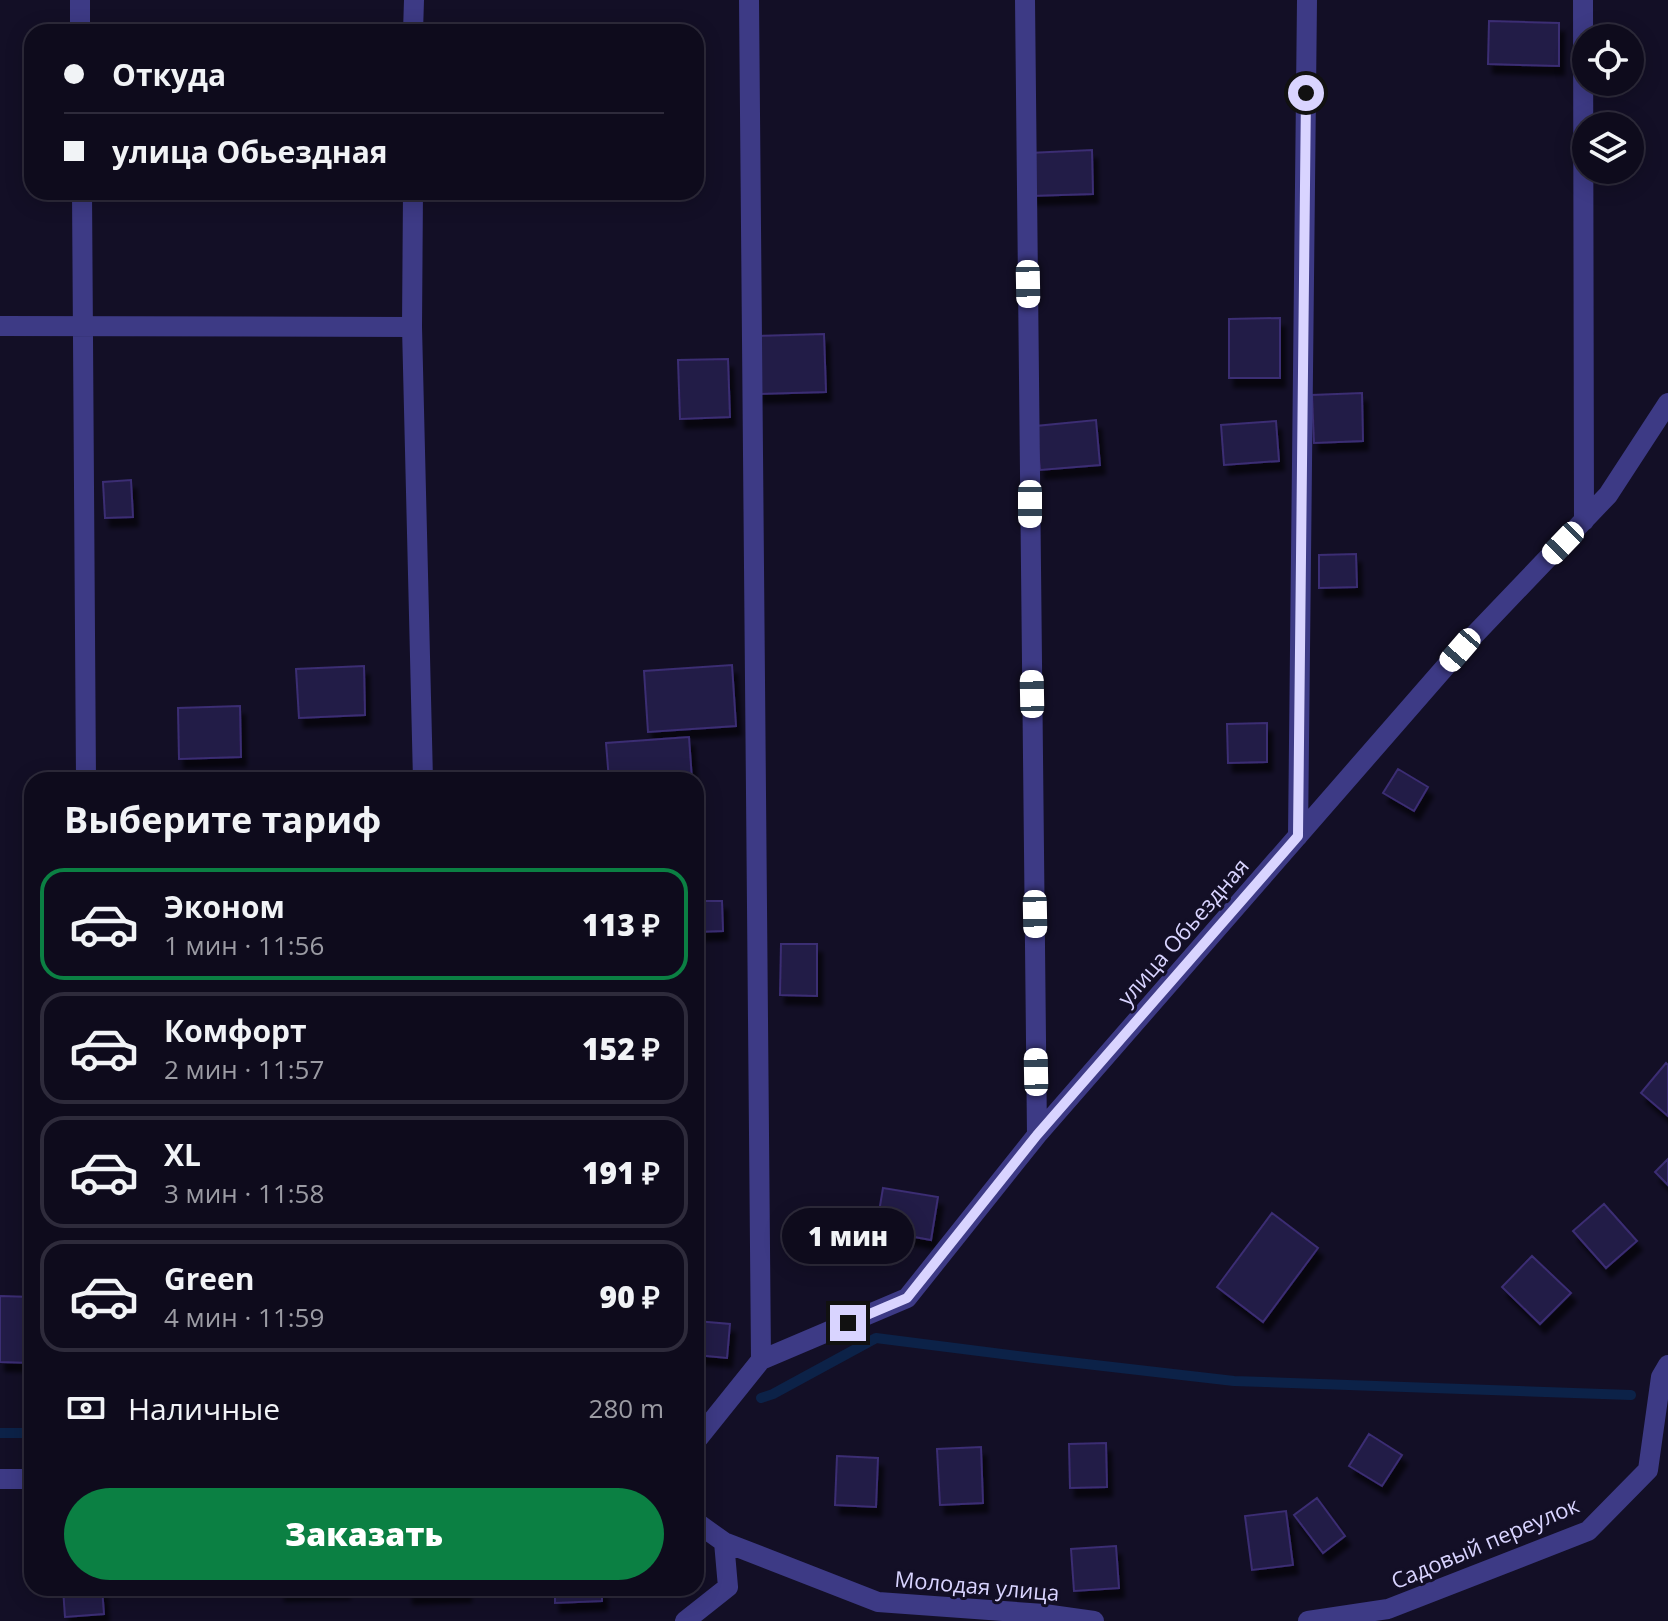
<!DOCTYPE html>
<html lang="ru">
<head>
<meta charset="utf-8">
<style>
	:root { --surface:#0e0b1c; --page:#1c1929; --text:#f1f3f6; --muted:#9b9ba3; --line:#2e2b3b; --accent:#0b8043 }
	body { margin:0; font-family:"Open Sans",sans-serif; background:var(--page); color:var(--text); height:100vh; display:flex; flex-direction:column; font-size:30px; white-space:nowrap }
	* { box-sizing:border-box; margin:0 }
	p { font-size:26px; color:var(--muted) }
	.icon { flex:none; width:44px; height:44px; fill:none; stroke:currentColor; stroke-width:2; stroke-linecap:round; stroke-linejoin:round }
	.map { position:relative; flex:1; overflow:hidden }
	.side { position:absolute; left:24px; top:772px; width:680px; height:824px; display:flex; flex-direction:column; background:var(--surface); border-radius:24px; box-shadow:0 4px 20px #0003,0 0 0 2px var(--line) }
	.side>* { flex:none }
	.banner { position:absolute; left:24px; top:24px; width:680px; height:176px; border-radius:24px; box-shadow:0 4px 20px #0003,0 0 0 2px var(--line); display:grid; align-content:center; height:176px; padding:0 40px; background:var(--surface) }
	.fabs { position:absolute; left:1572px; top:24px; display:grid; gap:16px }
	.fabs a { display:grid; place-items:center; width:72px; height:72px; border-radius:50%; background:var(--surface); box-shadow:0 4px 20px #0003,0 0 0 2px var(--line); font-size:40px }
	.end { position:absolute; width:36px; height:36px; margin:-18px; border:10px solid #d9d4ff; background:#111; box-shadow:0 0 0 4px #111 }
	.from { border-radius:50% }
	.bubble { position:absolute; height:56px; border-radius:28px; background:var(--surface); box-shadow:0 4px 20px #0003,0 0 0 2px var(--line); font-size:26px; font-weight:800; line-height:56px; text-align:center }
	.car { position:absolute; width:24px; height:48px; margin:-24px -12px; border-radius:10px; box-shadow:0 0 6px 2px #0007; background:linear-gradient(#fff 24%,#345 0 40%,#fff 0 76%,#345 0 86%,#fff 0) }
	.banner b { display:flex; align-items:center; gap:28px; height:76px; font-size:30px }
	.banner b+b { border-top:2px solid var(--line) }
	.banner i { width:20px; height:20px; background:var(--text) }
	ul { padding:0; list-style:none }
	li { display:flex; align-items:center; gap:24px; height:112px; margin:0 16px 12px; padding:0 24px; border:4px solid var(--line); border-radius:24px }
	li div { flex:1 }
	li b { display:block; font-size:30px }
	li em { font-style:normal; font-weight:800 }
	li.active { border-color:var(--accent) }
	li>.icon { width:72px; height:72px; stroke-width:1.5 }
	h2 { padding:0 40px; font-size:36px; line-height:96px }
	.pay { display:flex; align-items:center; gap:20px; height:88px; padding:0 40px; font-size:30px }
	.pay p { margin-inline-start:auto }
	.primary-button { display:flex; gap:16px; margin-top:auto; padding:16px 40px }
	.primary-button a { flex:1; height:92px; border-radius:48px; background:var(--accent); color:#fff; font-size:32px; font-weight:800; line-height:92px; text-align:center }
	.map>svg:first-child { display:block }
	.lines { fill:none; stroke-linecap:round; stroke-linejoin:round }
	.stream { stroke:#0c2248; stroke-width:10 }
	.building { fill:#241b47; stroke:#3b2d73; stroke-width:2; filter:url(#shadow) }
	.street { stroke:#3d3a85; stroke-width:20 }
	.route { stroke:#d9d4ff; stroke-width:10 }
	.labels { text-anchor:middle; stroke-width:6; stroke-linejoin:round; paint-order:stroke }
	.street-label { font-size:22px; fill:#d9d4ff; stroke:#130f26 }
</style>
</head>
<body>
<div class="map">
<svg width="1668" height="1621" viewBox="0 0 1668 1621">
	<defs>
		<filter id="shadow"><feDropShadow dx="5" dy="9" stdDeviation="2" flood-color="#0009"/></filter>
	</defs>
	<rect width="100%" height="100%" fill="#130f26"/>
	<g class="lines">
		<!-- stream -->
		<path class="stream" d="M 761,1398 L 773,1394 L 876,1338 L 1034,1358 L 1234,1381 L 1631,1395
			M 0,1433 L 32,1433"/>
	</g>
	<!-- building -->
	<path class="building" d="M 1489,21 L 1559,23 L 1559,66 L 1488,64 Z
		M 1092,150 L 1093,194 L 1030,196 L 1029,153 Z
		M 1280,318 L 1280,378 L 1229,378 L 1229,319 Z
		M 824,334 L 826,392 L 758,394 L 756,336 Z
		M 728,359 L 730,417 L 680,419 L 678,360 Z
		M 1362,393 L 1363,441 L 1314,443 L 1312,395 Z
		M 1096,420 L 1100,465 L 1040,470 L 1036,426 Z
		M 1276,421 L 1279,461 L 1224,465 L 1221,425 Z
		M 131,480 L 133,517 L 105,518 L 103,482 Z
		M 1356,554 L 1357,587 L 1319,588 L 1319,555 Z
		M 732,665 L 736,726 L 648,732 L 644,671 Z
		M 364,666 L 365,715 L 299,718 L 296,669 Z
		M 240,706 L 241,757 L 179,759 L 178,708 Z
		M 1267,723 L 1267,762 L 1228,763 L 1227,724 Z
		M 689,737 L 692,780 L 609,780 L 606,743 Z
		M 1398,769 L 1428,787 L 1414,811 L 1383,793 Z
		M 696,901 L 722,901 L 723,931 L 696,932 Z
		M 781,944 L 817,944 L 817,996 L 780,995 Z
		M 1666,1063 L 1668,1065 L 1668,1116 L 1641,1093 Z
		M 1668,1159 L 1668,1185 L 1655,1172 Z
		M 883,1188 L 938,1197 L 931,1240 L 876,1230 Z
		M 1604,1204 L 1637,1241 L 1606,1268 L 1573,1231 Z
		M 1272,1213 L 1318,1248 L 1263,1322 L 1217,1287 Z
		M 1532,1256 L 1571,1293 L 1540,1324 L 1502,1287 Z
		M 0,1296 L 32,1297 L 32,1363 L 0,1362 Z
		M 696,1321 L 730,1324 L 727,1358 L 696,1355 Z
		M 1369,1434 L 1402,1455 L 1382,1486 L 1349,1466 Z
		M 1106,1443 L 1107,1487 L 1070,1488 L 1069,1444 Z
		M 981,1447 L 983,1503 L 940,1505 L 937,1449 Z
		M 837,1456 L 878,1458 L 876,1507 L 835,1505 Z
		M 1317,1498 L 1345,1536 L 1323,1553 L 1294,1515 Z
		M 1286,1511 L 1293,1565 L 1252,1570 L 1245,1516 Z
		M 1116,1546 L 1119,1588 L 1074,1591 L 1071,1549 Z
		M 63,1588 L 102,1588 L 104,1614 L 65,1617 Z
		M 280,1588 L 345,1588 L 345,1590 L 280,1592 Z
		M 408,1588 L 466,1588 L 466,1593 L 408,1595 Z
		M 555,1588 L 602,1588 L 602,1601 L 555,1603 Z"/>
	<g class="lines">
		<!-- street -->
		<path class="street" d="M 80,0 L 80,32
			M 749,0 L 761,1360
			M 1025,0 L 1037,1135
			M 1583,0 L 1584,521
			M 413,32 L 414,0
			M 82,192 L 86,780
			M 413,192 L 412,327 L 423,780
			M 0,326 L 412,327
			M 1298,836 L 1307,0
			M 696,1441 L 761,1360 L 907,1298 L 1037,1135 L 1460,650 L 1608,495 L 1668,403
			M 0,1479 L 32,1479
			M 696,1522 L 724,1542
			M 685,1621 L 728,1587 L 724,1542 L 878,1602 L 1044,1614 L 1094,1621
			M 1308,1621 L 1388,1609 L 1588,1531 L 1648,1470 L 1661,1377 L 1668,1365"/>
	</g>
	<g class="lines">
		<!-- route -->
		<path class="route" d="M 848,1323 L 907,1298 L 1037,1135 L 1298,836 L 1306,93"/>
	</g>
	<g class="labels">
		<!-- street labels -->
		<g class="street-label">
			<text transform="translate(1183 932) rotate(-49)" y="8">улица Обьездная</text>
			<text transform="translate(1485 1543) rotate(-23)" y="8">Садовый переулок</text>
			<text transform="translate(977 1586) rotate(5)" y="8">Молодая улица</text>
		</g>
	</g>
</svg>
<div class="fabs">
<a><svg class="icon" aria-label="locate" viewBox="0 0 24 24"><circle cx="12" cy="12" r="6"/><path d="M12 2v4M12 18v4M2 12h4M18 12h4"/></svg></a>
<a><svg class="icon" aria-label="layers" viewBox="0 0 24 24"><path d="M12 4l9 5-9 5-9-5zM3 14l9 5 9-5"/></svg></a>
</div>
<i class="end from" style="left:1306px;top:93px"></i>
<i class="end" style="left:848px;top:1323px"></i>
<div class="bubble" style="left:782px;top:1208px;width:132px">1 мин</div>
<i class="car" style="left:1028px;top:284px;rotate:179deg"></i>
<i class="car" style="left:1030px;top:504px;rotate:180deg"></i>
<i class="car" style="left:1563px;top:543px;rotate:224deg"></i>
<i class="car" style="left:1460px;top:650px;rotate:221deg"></i>
<i class="car" style="left:1032px;top:694px;rotate:359deg"></i>
<i class="car" style="left:1035px;top:914px;rotate:179deg"></i>
<i class="car" style="left:1036px;top:1072px;rotate:359deg"></i>
<div class="banner">
<b><i class="from"></i>Откуда</b>
<b><i></i>улица Обьездная</b>
</div>
<section class="side">
<h2>Выберите тариф</h2>
<ul>
<li class="active"><svg class="icon" aria-label="car" viewBox="0 0 24 24"><path d="M5 17H2v-5l4-1 3-4h7l3 4 3 1v5h-3M9 17h6M6 11h13"/><circle cx="7" cy="17" r="2"/><circle cx="17" cy="17" r="2"/></svg><div><b>Эконом</b><p>1 мин · 11:56</p></div><em>113 ₽</em></li>
<li><svg class="icon" aria-label="car" viewBox="0 0 24 24"><path d="M5 17H2v-5l4-1 3-4h7l3 4 3 1v5h-3M9 17h6M6 11h13"/><circle cx="7" cy="17" r="2"/><circle cx="17" cy="17" r="2"/></svg><div><b>Комфорт</b><p>2 мин · 11:57</p></div><em>152 ₽</em></li>
<li><svg class="icon" aria-label="car" viewBox="0 0 24 24"><path d="M5 17H2v-5l4-1 3-4h7l3 4 3 1v5h-3M9 17h6M6 11h13"/><circle cx="7" cy="17" r="2"/><circle cx="17" cy="17" r="2"/></svg><div><b>XL</b><p>3 мин · 11:58</p></div><em>191 ₽</em></li>
<li><svg class="icon" aria-label="car" viewBox="0 0 24 24"><path d="M5 17H2v-5l4-1 3-4h7l3 4 3 1v5h-3M9 17h6M6 11h13"/><circle cx="7" cy="17" r="2"/><circle cx="17" cy="17" r="2"/></svg><div><b>Green</b><p>4 мин · 11:59</p></div><em>90 ₽</em></li>
</ul>
<div class="pay"><svg class="icon" aria-label="cash" viewBox="0 0 24 24"><path d="M3 7h18v10H3z"/><circle cx="12" cy="12" r="2"/></svg>Наличные<p>280 m</p></div>
<div class="primary-button"><a>Заказать</a></div>
</section>
</div>
</body>
</html>
